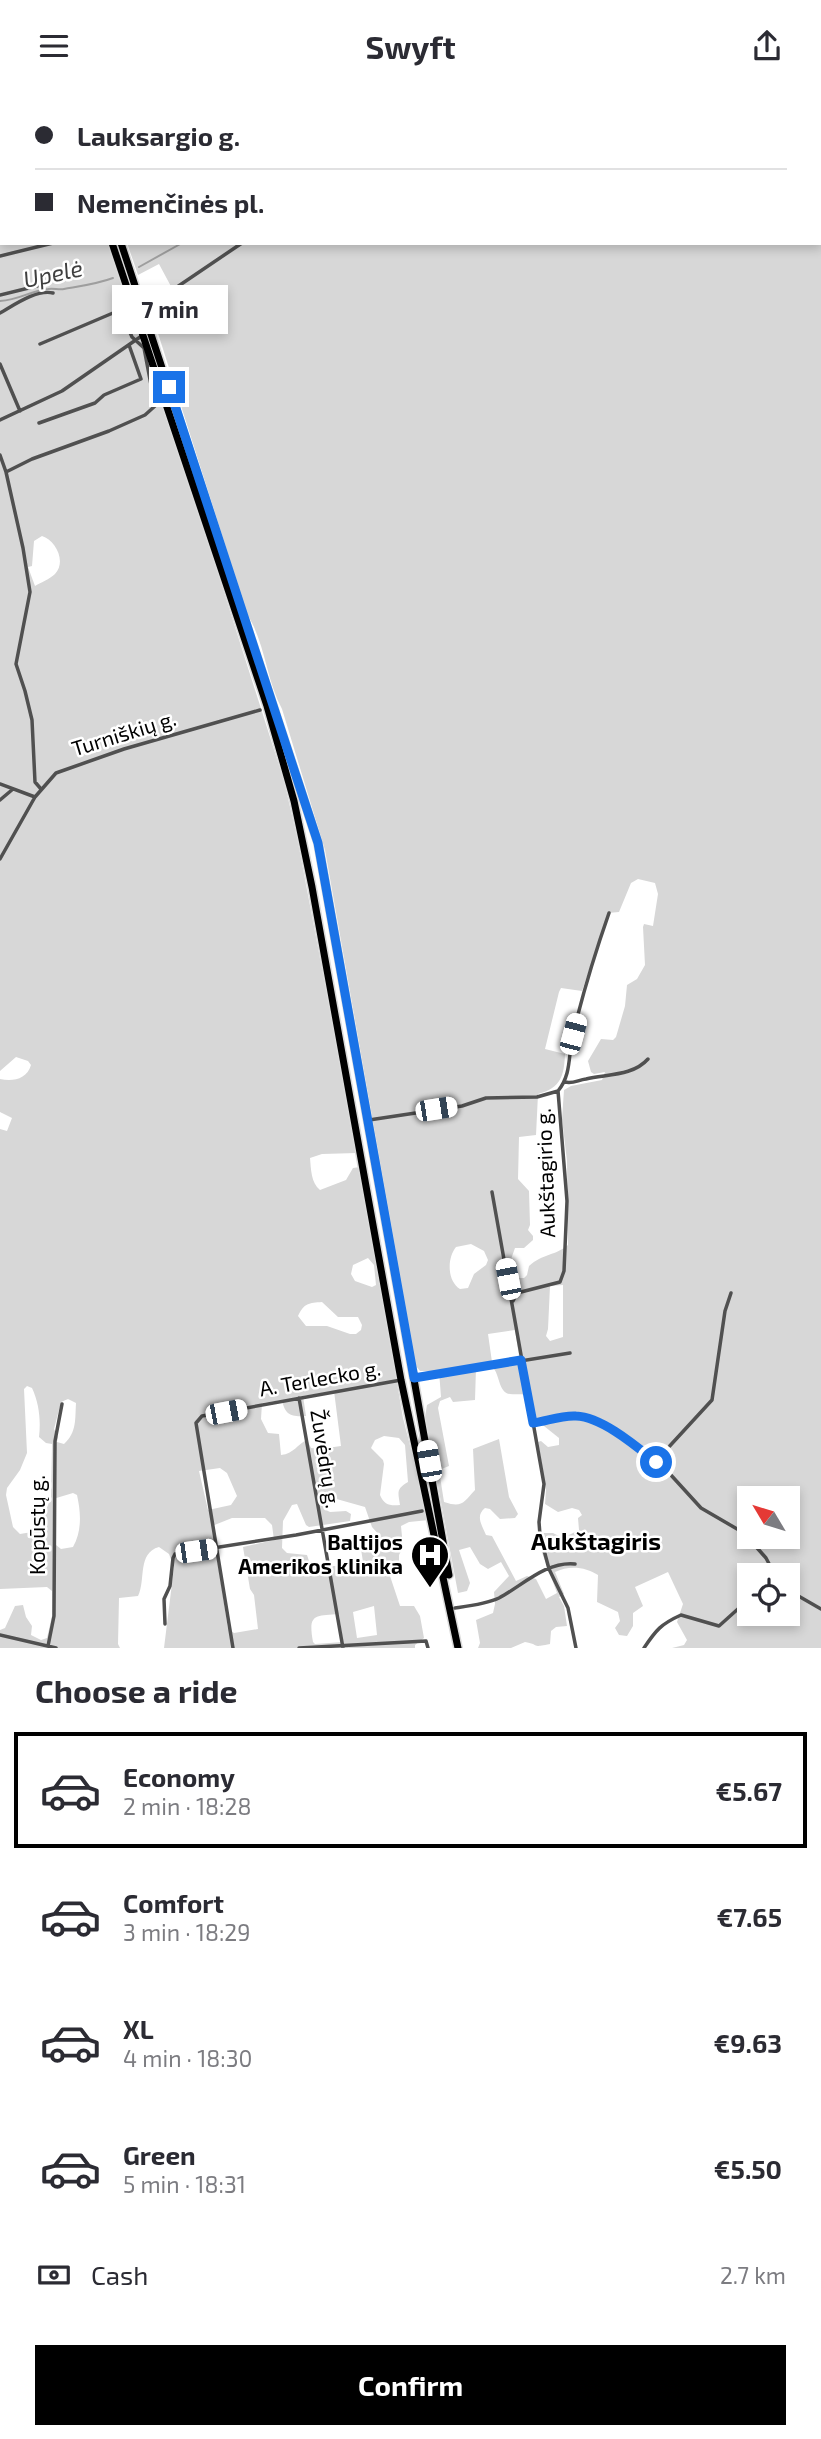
<!DOCTYPE html>
<html lang="en">
<head>
<meta charset="utf-8">
<style>
	:root { --surface:#fff; --page:#f2f2f3; --text:#2b2b33; --muted:#7c7c81; --line:#e1e1e2; --accent:#000 }
	body { margin:0; font-family:"Exo 2",sans-serif; background:var(--page); color:var(--text); height:100vh; display:flex; flex-direction:column; font-size:26px; white-space:nowrap }
	* { box-sizing:border-box; margin:0 }
	p { font-size:23px; color:var(--muted) }
	.icon { flex:none; width:38px; height:38px; fill:none; stroke:currentColor; stroke-width:2; stroke-linecap:round; stroke-linejoin:round }
	.map { position:relative; height:1557px; overflow:hidden }
	.sheet { display:flex; flex-direction:column; background:var(--surface); flex:1 }
	.sheet>* { flex:none }
	.banner { position:absolute; left:0px; top:0px; width:822px; height:154px; box-shadow:0 4px 10px #0003; display:grid; align-content:center; height:154px; padding:0 35px; background:var(--surface) }
	.needle { width:46px; rotate:308deg }
	.fabs { position:absolute; left:737px; top:1395px; display:grid; gap:14px }
	.fabs a { display:grid; place-items:center; width:63px; height:63px; border-radius:0px; background:var(--surface); box-shadow:0 4px 10px #0003; font-size:35px }
	.end { position:absolute; width:32px; height:32px; margin:-16px; border:9px solid #1a73e8; background:#fff; box-shadow:0 0 0 4px #fff }
	.from { border-radius:50% }
	.bubble { position:absolute; height:49px; border-radius:0px; background:var(--surface); box-shadow:0 4px 10px #0003; font-size:23px; font-weight:700; line-height:49px; text-align:center }
	.car { position:absolute; width:21px; height:42px; margin:-21px -10px; border-radius:9px; box-shadow:0 0 5px 2px #0007; background:linear-gradient(#fff 24%,#345 0 40%,#fff 0 76%,#345 0 86%,#fff 0) }
	.banner b { display:flex; align-items:center; gap:24px; height:66px; font-size:26px }
	.banner b+b { border-top:2px solid var(--line) }
	.banner i { width:18px; height:18px; background:var(--text) }
	ul { padding:0; list-style:none }
	li { display:flex; align-items:center; gap:21px; height:116px; margin:0 14px 10px; padding:0 21px; border:4px solid transparent; border-radius:0px }
	li div { flex:1 }
	li b { display:block; font-size:26px }
	li em { font-style:normal; font-weight:700 }
	li.on { border-color:var(--accent) }
	li>.icon { width:63px; height:63px; stroke-width:1.5 }
	h2 { padding:0 35px; font-size:32px; line-height:84px }
	.pay { display:flex; align-items:center; gap:18px; height:77px; padding:0 35px; font-size:26px }
	.pay p { margin-inline-start:auto }
	.button { display:flex; gap:14px; margin-top:auto; padding:14px 35px }
	.button a { flex:1; height:80px; border-radius:0px; background:var(--accent); color:#fff; font-size:28px; font-weight:700; line-height:80px; text-align:center }
	header { display:flex; justify-content:space-between; align-items:center; height:91px; padding:0 35px; background:var(--surface); font-size:32px; font-weight:700 }
	.map>svg:first-child { display:block }
	.green { fill:#d7d7d7; fill-rule:evenodd }
	.lines { fill:none; stroke-linecap:round; stroke-linejoin:round }
	.stream { stroke:#9e9e9e; stroke-width:2 }
	.primary-casing { stroke:#dbdbdb; stroke-width:10 }
	.street { stroke:#505050; stroke-width:3.5 }
	.primary { stroke:#000; stroke-width:7 }
	.route { stroke:#1a73e8; stroke-width:9 }
	.labels { text-anchor:middle; stroke-width:5; stroke-linejoin:round; paint-order:stroke }
	.street-label { font-size:21px; fill:#000; stroke:#fff }
	.poi-label { font-size:21px; font-weight:bold; fill:#000; stroke:#fff; text-anchor:end }
	.water-label { font-size:23px; font-style:italic; fill:#3f3f3f; stroke:#fff }
	.quarter-label { font-size:24px; font-weight:bold; fill:#000; stroke:#fff }
</style>
</head>
<body>
<header><svg class="icon" aria-label="menu" viewBox="0 0 24 24"><path d="M4 6h16M4 12h16M4 18h16"/></svg>Swyft<svg class="icon" aria-label="share" viewBox="0 0 24 24"><path d="M12 15V3M7 8l5-5 5 5M5 13v7h14v-7"/></svg></header>
<div class="map">
<svg width="821" height="1557" viewBox="0 0 821 1557">
	<rect width="100%" height="100%" fill="#fff"/>
	<!-- green -->
	<path class="green" d="M 0,0 L 54,0 L 55,2 L 2,2 L 2,152 L 108,152 L 161,303 L 284,690 L 297,746 L 357,1062 L 322,1063 L 310,1067 C 311,1078 311,1092 320,1099 L 346,1089 L 353,1077 L 360,1076 L 403,1327 L 429,1429 L 409,1431 L 401,1435 L 403,1456 L 399,1464 L 399,1479 L 393,1480 L 390,1485 L 400,1515 L 414,1515 L 420,1525 L 424,1547 L 415,1554 L 415,1557 L 164,1557 L 174,1476 L 169,1463 L 159,1456 C 137,1462 146,1489 138,1505 L 119,1507 L 118,1553 L 120,1557 L 0,1557 L 0,1539 L 5,1537 L 15,1515 L 23,1514 L 26,1526 L 32,1535 L 31,1544 L 41,1549 L 47,1547 L 52,1525 L 52,1500 L 47,1496 L 0,1498 L 0,1038 L 7,1040 L 12,1027 L 0,1021 L 0,988 C 13,991 27,988 31,974 L 28,970 L 16,966 L 0,980 ZM 42,445 C 55,449 67,470 55,483 C 50,488 40,492 35,495 L 28,476 L 32,475 L 34,450 ZM 368,1167 L 374,1174 L 376,1194 L 372,1196 L 355,1190 L 351,1183 L 353,1174 ZM 322,1211 L 338,1226 L 358,1226 L 362,1234 L 361,1239 L 356,1243 L 350,1243 L 327,1235 L 306,1235 L 298,1225 C 304,1212 309,1212 322,1211 ZM 27,1295 L 32,1297 C 39,1312 41,1329 39,1346 L 46,1352 L 52,1353 L 51,1406 L 38,1440 L 20,1443 L 13,1436 L 6,1404 L 7,1397 L 20,1379 L 27,1362 L 24,1298 ZM 334,1300 L 341,1355 L 320,1358 L 311,1357 L 307,1349 C 297,1353 294,1363 281,1364 L 279,1343 L 268,1342 L 261,1328 L 262,1312 L 282,1309 C 285,1324 291,1326 306,1325 L 303,1305 ZM 68,1308 L 76,1312 C 75,1328 77,1341 64,1353 L 57,1351 L 58,1346 L 54,1338 L 61,1311 ZM 384,1345 L 399,1347 L 405,1354 L 408,1391 C 396,1398 398,1401 400,1414 C 390,1415 384,1414 380,1404 L 384,1373 L 383,1369 L 371,1357 L 375,1349 ZM 220,1377 L 227,1382 L 237,1405 L 231,1414 L 208,1419 L 199,1380 ZM 73,1402 L 77,1404 C 81,1422 82,1440 73,1456 L 61,1458 L 56,1454 L 53,1408 ZM 333,1407 L 365,1416 L 372,1436 L 380,1445 L 379,1454 L 361,1458 L 363,1471 L 361,1475 L 314,1475 L 310,1473 L 307,1464 L 287,1462 L 282,1457 L 283,1430 L 292,1414 L 297,1413 L 306,1434 L 309,1436 L 350,1430 L 351,1423 L 346,1420 L 330,1421 L 326,1419 L 325,1411 ZM 232,1427 L 265,1427 L 272,1434 L 274,1449 L 243,1456 L 250,1498 L 254,1504 L 258,1538 L 234,1542 L 228,1538 L 212,1435 ZM 374,1515 L 377,1544 L 357,1547 L 353,1521 ZM 339,1523 L 343,1551 L 315,1553 L 313,1551 C 308,1523 314,1525 339,1523 Z
		M 73,0 L 821,0 L 821,1557 L 672,1557 L 684,1554 L 687,1549 L 677,1531 L 683,1513 L 668,1481 L 635,1496 L 643,1515 L 633,1522 L 633,1535 L 627,1545 L 619,1544 L 615,1537 L 620,1530 L 618,1521 L 597,1511 L 598,1484 C 586,1476 569,1474 555,1481 L 564,1503 L 559,1506 L 564,1515 L 567,1535 L 556,1536 L 551,1540 L 550,1553 C 529,1557 542,1554 525,1551 L 511,1557 L 478,1557 L 480,1552 L 476,1529 L 493,1522 L 495,1513 L 494,1501 L 509,1485 L 501,1471 L 488,1478 L 480,1473 L 470,1456 L 459,1459 L 470,1492 L 467,1500 L 458,1502 L 425,1326 L 427,1314 L 441,1306 L 439,1280 L 420,1280 L 416,1275 L 325,759 L 282,618 C 266,588 265,551 247,523 L 150,217 L 174,201 L 159,173 L 138,184 L 127,152 L 821,152 L 821,2 L 74,2 ZM 638,788 L 655,792 L 658,803 L 653,835 L 644,833 L 643,836 L 645,874 L 637,888 L 627,894 L 625,915 L 616,946 L 613,949 L 601,948 L 588,970 L 591,981 L 594,983 L 605,981 L 602,989 L 571,995 L 564,999 L 562,1028 L 567,1070 L 568,1154 C 557,1164 542,1163 529,1175 L 527,1184 L 524,1187 L 514,1187 L 510,1171 L 515,1157 L 524,1157 L 533,1149 L 533,1145 L 528,1139 L 530,1134 L 529,1100 L 518,1088 L 519,1046 L 536,1044 L 538,1003 C 561,997 564,985 565,963 L 545,958 L 559,901 L 561,897 L 582,900 L 608,822 L 619,821 L 631,792 ZM 471,1153 L 484,1160 L 488,1169 L 486,1174 L 474,1183 L 468,1197 L 460,1198 C 447,1190 447,1167 456,1156 ZM 563,1194 L 563,1246 L 550,1250 L 546,1245 L 548,1238 L 550,1195 ZM 515,1239 L 519,1265 L 517,1267 L 492,1271 L 488,1243 ZM 476,1277 L 494,1278 C 500,1286 499,1302 510,1303 C 517,1304 521,1302 528,1305 L 534,1327 L 559,1347 L 559,1354 L 548,1356 L 541,1350 L 538,1351 L 546,1399 L 545,1413 L 558,1421 L 572,1417 L 579,1419 L 582,1424 L 578,1427 L 579,1439 L 563,1447 L 553,1442 L 543,1442 L 541,1459 L 557,1502 L 546,1508 L 536,1488 L 527,1485 L 516,1490 L 492,1445 L 486,1444 C 482,1434 475,1425 485,1417 L 490,1418 L 500,1428 L 515,1427 L 518,1423 L 509,1406 L 499,1348 L 473,1358 L 475,1399 C 463,1412 462,1417 444,1411 L 439,1379 L 449,1375 L 438,1317 L 440,1310 L 450,1306 L 453,1311 L 475,1309 ZM 749,1407 L 788,1407 L 788,1446 L 749,1446 ZM 749,1484 L 788,1484 L 788,1522 L 749,1522 Z"/>
	<g class="lines">
		<!-- stream -->
		<path class="stream" d="M 367,2 L 375,0
			M 139,176 L 182,152
			M 0,210 C 20,209 29,200 48,198 C 53,197 59,199 64,198 C 81,195 97,193 113,187"/>
		<defs>
			<path id="primary" d="M 57,0 L 58,2
				M 67,0 L 68,2
				M 112,152 L 267,615 L 294,710 L 312,796 L 401,1289 L 458,1557
				M 121,152 L 318,752 L 449,1484"/>
		</defs>
		<!-- primary casing -->
		<use href="#primary" class="primary-casing"/>
		<!-- street -->
		<path class="street" d="M 281,0 L 282,2
			M 655,0 L 655,2
			M 693,0 L 693,2
			M 126,2 L 130,0
			M 270,2 L 276,0
			M 489,2 L 492,0
			M 801,2 L 801,0
			M 0,12 L 2,12
			M 821,57 L 821,56
			M 0,103 L 2,103
			M 0,165 L 53,152
			M 0,204 L 45,193
			M 143,219 L 242,152
			M 0,222 C 14,214 37,198 53,202
			M 0,273 L 20,320
			M 0,329 L 62,300 L 143,244
			M 39,332 L 95,312 L 104,304 L 141,288 L 129,254
			M 0,364 L 6,381 L 23,457 L 30,501 L 16,573 L 25,600 L 32,629 L 35,691 L 41,698
			M 6,381 L 32,368 L 109,340 L 145,324 L 155,315 L 144,257 L 132,246 L 120,219 L 40,253
			M 0,693 L 35,706
			M 0,709 L 13,698
			M 0,768 L 35,706 L 56,682 L 124,658 L 260,619
			M 565,991 C 573,993 578,989 586,988 C 607,983 633,985 648,968
			M 369,1029 L 462,1015 L 486,1007 L 537,1006 L 558,1000 C 572,983 568,963 573,943 C 583,902 595,862 609,822
			M 492,1101 L 544,1393 L 539,1431 L 540,1444 L 549,1478 L 568,1517 L 576,1557
			M 513,1210 L 517,1202 L 560,1191 L 564,1180 L 567,1110 L 558,1000
			M 414,1287 L 570,1262
			M 299,1307 L 343,1557
			M 533,1332 L 576,1325 L 598,1332 L 615,1341 L 670,1383 L 701,1417 L 744,1442 L 766,1467 L 775,1484
			M 655,1371 L 712,1309 L 725,1220 L 731,1202
			M 788,1499 L 821,1518
			M 455,1517 C 469,1515 486,1513 499,1507 C 522,1495 546,1470 575,1473
			M 165,1533 L 164,1508 L 170,1495 L 173,1467 L 175,1463 L 296,1444 L 422,1420
			M 0,1544 L 56,1557
			M 48,1555 L 54,1525 L 55,1350 L 62,1313
			M 233,1557 L 196,1332 L 202,1325 L 401,1289
			M 299,1557 L 426,1550 L 428,1557
			M 644,1557 C 656,1539 661,1533 681,1524 L 719,1535 L 749,1508"/>
		<!-- primary -->
		<use href="#primary" class="primary"/>
	</g>
	<g class="lines">
		<!-- route -->
		<path class="route" d="M 169,296 L 318,752 L 414,1287 L 521,1269 L 533,1332 C 547,1330 562,1324 576,1325 C 602,1326 636,1355 656,1371"/>
	</g>
	<!-- icons -->
	<defs>
		<symbol id="hospital-pin" viewBox="-11 -11 22 30"><path d="M0 17L-7.5 6A9.5 9.5 0 1 1 7.5 6Z" fill="#000" stroke="#fff"/><path d="M-5-5h3v3.5h4V-5h3V5h-3V1.5h-4V5h-3Z" fill="#fff"/></symbol>
	</defs>
	<g fill-rule="evenodd">
		<use href="#hospital-pin" x="408" y="1442" width="44" height="60"/>
	</g>
	<g class="labels">
		<!-- street labels -->
		<g class="street-label">
			<text transform="translate(124 643) rotate(-17)" y="7">Turniškių g.</text>
			<text transform="translate(546 1082) rotate(-92)" y="7">Aukštagirio g.</text>
			<text transform="translate(320 1288) rotate(-10)" y="7">A. Terlecko g.</text>
			<text transform="translate(325 1368) rotate(81)" y="7">Žuvėdrų g.</text>
			<text transform="translate(38 1434) rotate(-90)" y="7">Kopūstų g.</text>
		</g>
		<!-- poi labels -->
		<g class="poi-label">
			<text x="403" y="1459">Baltijos<tspan x="403" dy="24">Amerikos klinika</tspan></text>
		</g>
		<!-- water labels -->
		<g class="water-label">
			<text transform="translate(53 183) rotate(-12)" y="8">Upelė</text>
		</g>
		<!-- quarter labels -->
		<g class="quarter-label">
			<text x="596" y="1459">Aukštagiris</text>
		</g>
	</g>
</svg>
<div class="fabs">
<a><svg class="needle" viewBox="-14 -14 28 28"><path d="M0-13l5 13h-10z" fill="#e53935"/><path d="M0 13l5-13h-10z" fill="#7c7c81"/></svg></a>
<a><svg class="icon" aria-label="locate" viewBox="0 0 24 24"><circle cx="12" cy="12" r="6"/><path d="M12 2v4M12 18v4M2 12h4M18 12h4"/></svg></a>
</div>
<i class="end from" style="left:656px;top:1371px"></i>
<i class="end" style="left:169px;top:296px"></i>
<div class="bubble" style="left:112px;top:194px;width:116px">7 min</div>
<i class="car" style="left:573px;top:943px;rotate:15deg"></i>
<i class="car" style="left:436px;top:1018px;rotate:81deg"></i>
<i class="car" style="left:508px;top:1188px;rotate:349deg"></i>
<i class="car" style="left:226px;top:1321px;rotate:79deg"></i>
<i class="car" style="left:429px;top:1370px;rotate:350deg"></i>
<i class="car" style="left:196px;top:1460px;rotate:82deg"></i>
<div class="banner">
<b><i class="from"></i>Lauksargio g.</b>
<b><i></i>Nemenčinės pl.</b>
</div>
</div>
<section class="sheet">
<h2>Choose a ride</h2>
<ul>
<li class="on"><svg class="icon" aria-label="car" viewBox="0 0 24 24"><path d="M5 17H2v-5l4-1 3-4h7l3 4 3 1v5h-3M9 17h6M6 11h13"/><circle cx="7" cy="17" r="2"/><circle cx="17" cy="17" r="2"/></svg><div><b>Economy</b><p>2 min · 18:28</p></div><em>€5.67</em></li>
<li><svg class="icon" aria-label="car" viewBox="0 0 24 24"><path d="M5 17H2v-5l4-1 3-4h7l3 4 3 1v5h-3M9 17h6M6 11h13"/><circle cx="7" cy="17" r="2"/><circle cx="17" cy="17" r="2"/></svg><div><b>Comfort</b><p>3 min · 18:29</p></div><em>€7.65</em></li>
<li><svg class="icon" aria-label="car" viewBox="0 0 24 24"><path d="M5 17H2v-5l4-1 3-4h7l3 4 3 1v5h-3M9 17h6M6 11h13"/><circle cx="7" cy="17" r="2"/><circle cx="17" cy="17" r="2"/></svg><div><b>XL</b><p>4 min · 18:30</p></div><em>€9.63</em></li>
<li><svg class="icon" aria-label="car" viewBox="0 0 24 24"><path d="M5 17H2v-5l4-1 3-4h7l3 4 3 1v5h-3M9 17h6M6 11h13"/><circle cx="7" cy="17" r="2"/><circle cx="17" cy="17" r="2"/></svg><div><b>Green</b><p>5 min · 18:31</p></div><em>€5.50</em></li>
</ul>
<div class="pay"><svg class="icon" aria-label="cash" viewBox="0 0 24 24"><path d="M3 7h18v10H3z"/><circle cx="12" cy="12" r="2"/></svg>Cash<p>2.7 km</p></div>
<div class="button"><a>Confirm</a></div>
</section>
</body>
</html>
